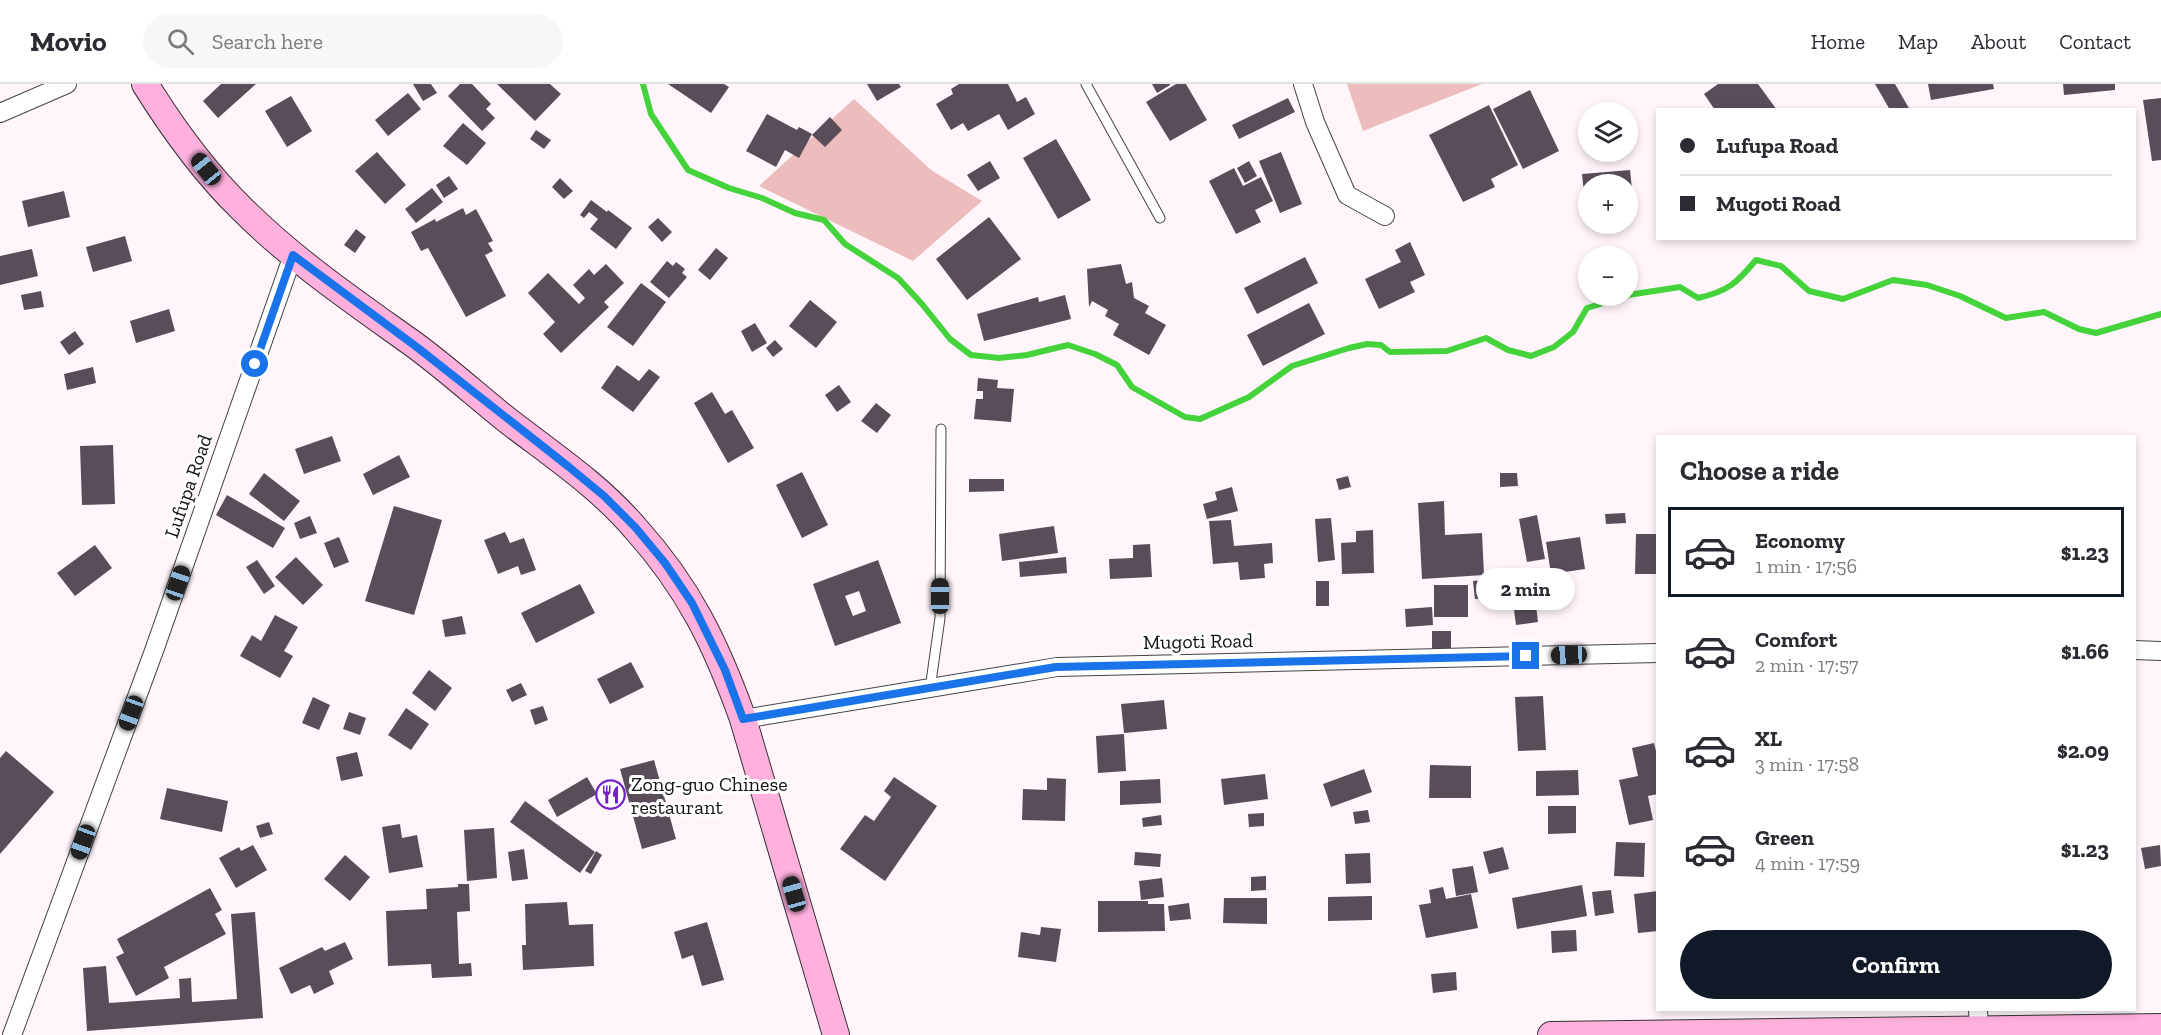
<!DOCTYPE html>
<html lang="en">
<head>
<meta charset="utf-8">
<style>
	:root { --surface:#fff; --page:#f7f7f7; --text:#2b2b33; --muted:#7c7c81; --line:#e1e1e2; --accent:#111827 }
	body { margin:0; font-family:"Zilla Slab",serif; background:var(--page); color:var(--text); height:100vh; display:flex; flex-direction:column; font-size:22px; white-space:nowrap }
	* { box-sizing:border-box; margin:0 }
	p { font-size:20px; color:var(--muted) }
	.icon { flex:none; width:33px; height:33px; fill:none; stroke:currentColor; stroke-width:2; stroke-linecap:round; stroke-linejoin:round }
	.map { position:relative; flex:1; overflow:hidden }
	.panel { position:absolute; left:1656px; top:351px; width:480px; height:576px; display:flex; flex-direction:column; background:var(--surface); border-radius:0px; box-shadow:0 3px 9px #0003 }
	.panel>* { flex:none }
	.top-card { position:absolute; left:1656px; top:24px; width:480px; height:132px; border-radius:0px; box-shadow:0 3px 9px #0003; display:grid; align-content:center; height:132px; padding:0 24px; background:var(--surface) }
	.buttons { position:absolute; left:1578px; top:18px; display:grid; gap:12px }
	.buttons a { display:grid; place-items:center; width:60px; height:60px; border-radius:50%; background:var(--surface); box-shadow:0 3px 9px #0003; font-size:30px }
	.end { position:absolute; width:27px; height:27px; margin:-14px; border:8px solid #1a73e8; background:#fff; box-shadow:0 0 0 3px #fff }
	.from { border-radius:50% }
	.bubble { position:absolute; height:42px; border-radius:21px; background:var(--surface); box-shadow:0 3px 9px #0003; font-size:20px; font-weight:800; line-height:42px; text-align:center }
	.car { position:absolute; width:18px; height:36px; margin:-18px -9px; border-radius:8px; box-shadow:0 0 4px 2px #0007; background:linear-gradient(#222 24%,#8ab4d8 0 40%,#222 0 76%,#8ab4d8 0 86%,#222 0) }
	.top-card b { display:flex; align-items:center; gap:21px; height:57px; font-size:22px }
	.top-card b+b { border-top:2px solid var(--line) }
	.top-card i { width:15px; height:15px; background:var(--text) }
	ul { padding:0; list-style:none }
	li { display:flex; align-items:center; gap:18px; height:90px; margin:0 12px 9px; padding:0 12px; border:3px solid transparent; border-radius:0px }
	li div { flex:1 }
	li b { display:block; font-size:22px }
	li em { font-style:normal; font-weight:800 }
	li.selected { border-color:var(--accent) }
	li>.icon { width:54px; height:54px; stroke-width:1.5 }
	h2 { padding:0 24px; font-size:27px; line-height:72px }
	.primary-button { display:flex; gap:12px; margin-top:auto; padding:12px 24px }
	.primary-button a { flex:1; height:69px; border-radius:36px; background:var(--accent); color:#fff; font-size:24px; font-weight:800; line-height:69px; text-align:center }
	header { display:flex; align-items:center; gap:36px; box-sizing:border-box; height:84px; padding:0 30px; background:var(--surface); border-bottom:2px solid var(--line) }
	header strong { font-size:28px }
	nav { display:flex; gap:33px; margin-inline-start:auto; font-size:21px }
	.search { width:420px; height:54px; background:var(--page); display:flex; align-items:center; gap:15px; box-sizing:border-box; padding:0 21px; border-radius:33px; color:var(--muted); font-size:22px }
	.map>svg:first-child { display:block }
	.green { fill:#ecbdbc }
	.lines { fill:none; stroke-linecap:round; stroke-linejoin:round }
	.stream { stroke:#44d33b; stroke-width:6 }
	.building { fill:#594d5a; fill-rule:evenodd }
	.service-casing { stroke:#444; stroke-width:11 }
	.minor-casing { stroke:#444; stroke-width:20 }
	.secondary-casing { stroke:#333; stroke-width:28 }
	.service { stroke:#fff; stroke-width:9 }
	.minor { stroke:#fff; stroke-width:18 }
	.secondary { stroke:#ffb0dd; stroke-width:26 }
	.route { stroke:#1a73e8; stroke-width:8 }
	.labels { text-anchor:middle; stroke-width:6; stroke-linejoin:round; paint-order:stroke }
	.street-label { font-size:20px; fill:#111; stroke:#fff }
	.poi-label { font-size:20px; fill:#111; stroke:#fff; text-anchor:start }
</style>
</head>
<body>
<header>
<strong>Movio</strong>
<div class="search"><svg class="icon" aria-label="search" viewBox="0 0 24 24"><circle cx="10" cy="10" r="6"/><path d="M15 15l6 6"/></svg>Search here</div>
<nav><a>Home</a><a>Map</a><a>About</a><a>Contact</a></nav>
</header>
<div class="map">
<svg width="2161" height="951" viewBox="0 0 2161 951">
	<rect width="100%" height="100%" fill="#fff5fb"/>
	<!-- green -->
	<path class="green" d="M 1347,0 L 1482,0 L 1363,47 Z
		M 854,15 L 931,86 L 982,117 L 913,177 L 759,102 Z"/>
	<g class="lines">
		<!-- stream -->
		<path class="stream" d="M 643,0 L 651,30 L 688,86 L 729,104 L 762,114 L 795,129 L 824,136 L 845,160 L 898,194 L 922,220 L 950,255 L 971,271 L 999,274 L 1027,271 L 1068,261 L 1095,270 L 1117,281 L 1132,303 L 1185,333 L 1200,335 L 1249,313 L 1292,282 L 1349,264 L 1367,260 L 1381,261 L 1390,268 L 1447,267 L 1486,254 L 1508,266 L 1531,272 L 1554,263 L 1573,248 L 1587,224 L 1627,212
			M 1628,211 L 1680,203 L 1698,214 C 1728,207 1736,200 1756,176 L 1781,182 L 1809,207 L 1843,215 L 1893,196 L 1927,201 L 1960,212 L 2006,234 L 2044,228 L 2079,245 L 2096,249 L 2161,230"/>
	</g>
	<!-- building -->
	<path class="building" d="M 221,0 L 256,0 L 218,34 L 203,17 Z
		M 413,0 L 431,0 L 437,9 L 423,17 Z
		M 460,0 L 472,0 L 491,20 L 486,25 L 495,34 L 482,47 L 448,12 Z
		M 497,0 L 550,0 L 561,10 L 535,37 Z
		M 668,0 L 724,0 L 729,3 L 711,29 Z
		M 867,0 L 899,0 L 901,3 L 877,17 Z
		M 959,0 L 1008,0 L 1017,18 L 1026,13 L 1035,30 L 1008,46 L 999,30 L 968,47 L 963,39 L 951,46 L 936,20 L 953,10 L 951,5 Z
		M 1152,0 L 1170,0 L 1170,1 L 1157,9 Z
		M 1176,0 L 1186,0 L 1207,36 L 1170,57 L 1146,18 Z
		M 1718,0 L 1758,0 L 1777,26 L 1715,26 L 1704,10 Z
		M 1875,0 L 1895,0 L 1910,26 L 1890,26 Z
		M 1928,0 L 1993,0 L 1994,5 L 1931,16 Z
		M 2063,0 L 2115,0 L 2115,6 L 2064,11 Z
		M 1530,6 L 1559,67 L 1523,85 L 1493,25 Z
		M 408,9 L 421,25 L 388,52 L 375,36 Z
		M 291,12 L 312,47 L 287,63 L 265,27 Z
		M 1288,14 L 1295,28 L 1239,55 L 1232,41 Z
		M 2161,14 L 2161,76 L 2152,77 L 2143,16 Z
		M 1489,21 L 1518,81 L 1491,95 L 1495,103 L 1463,118 L 1429,51 Z
		M 767,30 L 797,46 L 799,43 L 812,50 L 799,74 L 785,66 L 776,83 L 746,67 Z
		M 830,33 L 842,46 L 825,63 L 812,51 Z
		M 463,39 L 486,59 L 467,81 L 443,62 Z
		M 536,46 L 551,56 L 544,65 L 530,55 Z
		M 1056,55 L 1091,116 L 1058,135 L 1023,74 Z
		M 377,68 L 406,101 L 385,120 L 355,87 Z
		M 1281,68 L 1302,120 L 1280,129 L 1259,77 Z
		M 990,77 L 1000,94 L 978,107 L 967,91 Z
		M 1249,77 L 1257,92 L 1245,99 L 1237,84 Z
		M 1234,84 L 1243,102 L 1261,93 L 1273,117 L 1255,126 L 1261,138 L 1236,150 L 1209,97 Z
		M 1630,86 L 1632,105 L 1628,106 L 1628,100 L 1588,100 L 1588,108 L 1584,109 L 1582,90 Z
		M 449,92 L 458,105 L 444,114 L 436,101 Z
		M 560,94 L 573,107 L 564,115 L 552,103 Z
		M 432,104 L 443,118 L 416,139 L 405,125 Z
		M 64,107 L 70,133 L 28,143 L 22,117 Z
		M 591,116 L 607,128 L 608,126 L 632,144 L 616,165 L 590,145 L 598,135 L 589,128 L 584,134 L 580,131 Z
		M 463,124 L 466,131 L 476,125 L 493,157 L 488,159 L 493,167 L 485,171 L 506,212 L 466,233 L 428,164 L 421,167 L 411,148 L 435,135 L 436,138 Z
		M 989,133 L 1021,175 L 967,216 L 936,175 Z
		M 658,134 L 672,148 L 662,158 L 648,143 Z
		M 356,145 L 366,153 L 355,169 L 344,161 Z
		M 125,152 L 132,177 L 93,188 L 86,163 Z
		M 1410,158 L 1425,191 L 1410,198 L 1415,208 L 1379,225 L 1365,195 L 1401,178 L 1395,166 Z
		M 716,164 L 728,174 L 710,196 L 698,186 Z
		M 32,165 L 38,192 L 0,201 L 0,172 Z
		M 1305,173 L 1318,199 L 1257,230 L 1244,204 Z
		M 667,177 L 673,182 L 676,178 L 685,185 L 682,189 L 687,193 L 669,214 L 650,198 Z
		M 606,180 L 624,199 L 604,218 L 609,223 L 561,269 L 543,250 L 555,238 L 528,209 L 548,189 L 579,220 L 585,214 L 573,201 L 589,185 L 594,191 Z
		M 1121,180 L 1126,200 L 1132,198 L 1134,214 L 1149,222 L 1145,229 L 1166,241 L 1149,271 L 1113,251 L 1119,240 L 1105,232 L 1108,226 L 1092,217 L 1089,223 L 1087,185 Z
		M 641,199 L 666,218 L 633,262 L 607,243 Z
		M 41,207 L 44,223 L 24,226 L 21,211 Z
		M 1065,211 L 1071,235 L 984,257 L 977,230 L 1038,213 L 1039,218 Z
		M 810,216 L 837,238 L 816,264 L 789,242 Z
		M 1309,219 L 1325,250 L 1263,282 L 1247,251 Z
		M 169,225 L 175,247 L 136,259 L 130,237 Z
		M 755,239 L 767,259 L 752,268 L 741,247 Z
		M 75,247 L 84,260 L 69,271 L 60,258 Z
		M 775,256 L 783,265 L 773,273 L 766,264 Z
		M 617,281 L 639,297 L 649,285 L 660,293 L 633,328 L 601,304 Z
		M 93,283 L 96,299 L 67,306 L 64,290 Z
		M 978,294 L 998,296 L 997,304 L 1014,305 L 1011,338 L 974,335 L 976,315 L 983,315 L 983,307 L 977,307 Z
		M 839,301 L 851,318 L 837,328 L 825,311 Z
		M 712,308 L 725,330 L 732,326 L 754,364 L 728,379 L 694,319 Z
		M 876,319 L 891,331 L 877,349 L 861,337 Z
		M 332,352 L 341,377 L 304,390 L 295,365 Z
		M 113,361 L 115,420 L 82,421 L 80,362 Z
		M 399,371 L 410,393 L 373,411 L 363,390 Z
		M 802,388 L 828,441 L 802,454 L 776,401 Z
		M 264,389 L 300,417 L 284,437 L 249,410 Z
		M 1500,389 L 1517,389 L 1518,402 L 1500,403 Z
		M 1348,392 L 1351,403 L 1339,406 L 1336,395 Z
		M 969,395 L 1004,395 L 1004,407 L 969,408 Z
		M 1232,403 L 1238,427 L 1207,435 L 1203,420 L 1217,416 L 1215,408 Z
		M 227,411 L 285,444 L 273,464 L 216,431 Z
		M 1444,417 L 1445,451 L 1482,449 L 1484,491 L 1422,495 L 1418,419 Z
		M 394,422 L 442,436 L 414,531 L 365,517 Z
		M 1625,429 L 1626,439 L 1606,440 L 1605,430 Z
		M 1537,431 L 1545,475 L 1527,478 L 1519,435 Z
		M 310,432 L 317,449 L 300,455 L 294,439 Z
		M 1331,434 L 1335,476 L 1318,478 L 1315,435 Z
		M 1231,436 L 1234,462 L 1272,459 L 1273,479 L 1264,480 L 1265,494 L 1240,496 L 1238,478 L 1213,480 L 1209,437 Z
		M 1054,442 L 1058,469 L 1002,477 L 999,450 Z
		M 1373,446 L 1374,489 L 1342,490 L 1341,459 L 1356,458 L 1356,447 Z
		M 505,448 L 510,459 L 524,454 L 536,486 L 521,491 L 518,482 L 498,490 L 484,456 Z
		M 1636,450 L 1658,450 L 1658,490 L 1635,490 Z
		M 339,453 L 349,478 L 334,484 L 324,459 Z
		M 1580,453 L 1585,485 L 1551,490 L 1546,458 Z
		M 1150,460 L 1152,493 L 1110,495 L 1109,475 L 1133,474 L 1133,461 Z
		M 95,461 L 112,484 L 75,512 L 57,489 Z
		M 296,473 L 323,501 L 303,521 L 275,493 Z
		M 1066,473 L 1067,489 L 1020,493 L 1019,478 Z
		M 257,476 L 275,502 L 264,510 L 246,483 Z
		M 878,476 L 901,539 L 835,562 L 813,500 ZM 859,507 L 866,527 L 853,532 L 845,512 Z
		M 1533,495 L 1538,538 L 1516,541 L 1512,511 L 1524,510 L 1522,496 Z
		M 1486,496 L 1487,514 L 1475,515 L 1473,497 Z
		M 1316,497 L 1329,497 L 1329,522 L 1316,522 Z
		M 580,500 L 595,529 L 536,559 L 521,529 Z
		M 1434,501 L 1468,501 L 1468,533 L 1434,533 Z
		M 1432,523 L 1433,541 L 1406,543 L 1405,525 Z
		M 275,531 L 298,543 L 284,567 L 293,572 L 280,594 L 240,572 L 252,551 L 261,557 Z
		M 462,532 L 466,550 L 445,553 L 442,536 Z
		M 1432,547 L 1451,547 L 1451,569 L 1432,569 Z
		M 631,578 L 644,603 L 610,620 L 597,595 Z
		M 429,586 L 452,604 L 435,627 L 412,609 Z
		M 521,599 L 527,611 L 512,618 L 506,606 Z
		M 1543,612 L 1546,666 L 1518,667 L 1515,613 Z
		M 313,613 L 330,621 L 319,646 L 302,639 Z
		M 1164,616 L 1167,645 L 1124,649 L 1121,620 Z
		M 543,622 L 548,636 L 535,641 L 530,626 Z
		M 406,624 L 429,640 L 411,666 L 388,651 Z
		M 349,628 L 366,634 L 360,651 L 343,645 Z
		M 1124,650 L 1126,687 L 1098,689 L 1096,652 Z
		M 1654,659 L 1658,675 L 1658,710 L 1648,712 L 1653,736 L 1629,741 L 1619,696 L 1638,692 L 1632,664 Z
		M 6,667 L 54,708 L 0,770 L 0,674 Z
		M 357,668 L 363,692 L 341,697 L 336,673 Z
		M 654,676 L 676,755 L 642,765 L 620,685 Z
		M 1430,681 L 1471,682 L 1471,714 L 1429,714 Z
		M 1364,685 L 1372,708 L 1331,723 L 1323,700 Z
		M 1578,686 L 1579,711 L 1536,712 L 1536,687 Z
		M 1265,690 L 1268,715 L 1224,721 L 1221,695 Z
		M 587,693 L 597,710 L 557,733 L 548,716 Z
		M 894,693 L 937,722 L 885,797 L 840,765 L 865,731 L 874,737 L 891,713 L 884,707 Z
		M 1047,694 L 1066,695 L 1065,737 L 1022,736 L 1023,705 L 1047,706 Z
		M 1160,695 L 1161,719 L 1120,721 L 1120,697 Z
		M 167,704 L 228,717 L 222,748 L 160,735 Z
		M 525,717 L 595,768 L 580,789 L 510,738 Z
		M 1548,722 L 1576,722 L 1576,749 L 1548,750 Z
		M 1368,726 L 1370,738 L 1355,740 L 1353,728 Z
		M 1264,729 L 1264,742 L 1249,743 L 1248,730 Z
		M 1161,731 L 1162,741 L 1143,743 L 1142,734 Z
		M 269,738 L 273,750 L 260,754 L 256,742 Z
		M 400,740 L 402,754 L 417,751 L 423,783 L 389,789 L 382,743 Z
		M 494,744 L 497,794 L 467,797 L 464,746 Z
		M 1616,758 L 1645,759 L 1644,793 L 1614,792 Z
		M 253,761 L 267,786 L 236,804 L 219,774 L 239,763 L 241,767 Z
		M 2160,761 L 2161,782 L 2145,785 L 2141,764 Z
		M 1503,763 L 1509,785 L 1489,790 L 1483,768 Z
		M 524,765 L 528,795 L 512,797 L 508,768 Z
		M 596,767 L 602,771 L 591,790 L 585,787 Z
		M 1135,768 L 1161,770 L 1160,783 L 1134,781 Z
		M 1370,769 L 1371,799 L 1346,800 L 1345,770 Z
		M 345,771 L 370,793 L 350,817 L 324,795 Z
		M 1473,782 L 1478,808 L 1456,812 L 1452,785 Z
		M 1266,792 L 1266,806 L 1251,807 L 1251,793 Z
		M 1162,794 L 1164,813 L 1141,816 L 1139,797 Z
		M 458,800 L 469,800 L 470,827 L 457,828 L 459,880 L 471,879 L 472,892 L 432,894 L 431,880 L 388,882 L 386,827 L 427,825 L 426,805 L 458,803 Z
		M 1582,801 L 1587,832 L 1517,845 L 1512,814 Z
		M 1443,803 L 1446,815 L 1471,810 L 1478,844 L 1426,854 L 1419,821 L 1431,819 L 1429,806 Z
		M 210,804 L 222,826 L 215,830 L 226,850 L 164,883 L 169,894 L 136,912 L 116,873 L 124,869 L 117,855 Z
		M 1611,806 L 1614,829 L 1595,832 L 1592,808 Z
		M 1658,807 L 1658,847 L 1638,849 L 1634,810 Z
		M 1372,812 L 1372,836 L 1328,837 L 1328,813 Z
		M 1224,814 L 1267,814 L 1267,840 L 1223,839 Z
		M 1098,817 L 1148,817 L 1148,820 L 1164,820 L 1165,847 L 1098,848 Z
		M 567,818 L 569,841 L 593,840 L 594,882 L 523,886 L 522,861 L 526,861 L 525,820 Z
		M 1189,819 L 1191,835 L 1170,837 L 1168,822 Z
		M 255,828 L 263,934 L 87,947 L 83,884 L 106,882 L 109,919 L 180,914 L 179,895 L 191,894 L 192,918 L 237,915 L 231,830 Z
		M 707,838 L 724,896 L 702,902 L 693,871 L 682,875 L 674,848 Z
		M 1041,843 L 1061,845 L 1056,878 L 1018,873 L 1021,848 L 1040,851 Z
		M 1576,846 L 1577,867 L 1552,869 L 1551,847 Z
		M 345,858 L 353,875 L 329,887 L 334,900 L 314,910 L 310,901 L 291,910 L 279,884 L 322,863 L 325,867 Z
		M 1456,888 L 1457,906 L 1433,909 L 1431,890 Z"/>
	<g class="lines">
		<defs>
			<path id="service" d="M 1086,0 L 1160,134
				M 930,605 L 940,534 L 941,345"/>
			<path id="minor" d="M 1303,0 L 1315,38 L 1347,111 L 1385,132
				M 0,29 L 67,0
				M 2134,566 L 2161,567
				M 743,635 L 1057,583 L 1658,569
				M 1978,926 L 1979,945
				M 12,951 L 155,564 L 293,171"/>
			<path id="secondary" d="M 145,0 C 173,45 204,88 242,125 C 294,177 356,219 416,262 C 447,285 477,312 507,336 C 551,370 598,401 635,444 C 689,504 716,560 743,635 L 836,951
				M 1551,951 L 2161,943"/>
		</defs>
		<!-- service casing -->
		<use href="#service" class="service-casing"/>
		<!-- minor casing -->
		<use href="#minor" class="minor-casing"/>
		<!-- secondary casing -->
		<use href="#secondary" class="secondary-casing"/>
		<!-- service -->
		<use href="#service" class="service"/>
		<!-- minor -->
		<use href="#minor" class="minor"/>
		<!-- secondary -->
		<use href="#secondary" class="secondary"/>
	</g>
	<g class="lines">
		<!-- route -->
		<path class="route" d="M 255,280 L 293,171 L 418,264 L 569,383 L 604,412 L 635,443 L 665,479 L 692,519 L 725,586 L 743,635 L 1056,583 L 1526,572"/>
	</g>
	<!-- icons -->
	<defs>
		<symbol id="restaurant-ring" viewBox="-11 -11 22 22"><circle r="9.5" fill="#fff" stroke="#7422c8" stroke-width="1.5"/><path d="M-5-6h1v4h1v-4h1v4h1v-4h1v5L-1.5 .5V6h-2V.5L-5-1ZM5-6V6H3V1.5H1.5Q1.5-4 5-6Z" fill="#7422c8"/></symbol>
	</defs>
	<g fill-rule="evenodd">
		<use href="#restaurant-ring" x="594" y="694" width="33" height="33"/>
	</g>
	<g class="labels">
		<!-- street labels -->
		<g class="street-label">
			<text transform="translate(188 402) rotate(-71)" y="7">Lufupa Road</text>
			<text transform="translate(1198 557) rotate(-1)" y="7">Mugoti Road</text>
		</g>
		<!-- poi labels -->
		<g class="poi-label">
			<text x="631" y="707">Zong-guo Chinese<tspan x="631" dy="23">restaurant</tspan></text>
		</g>
	</g>
</svg>
<div class="buttons">
<a><svg class="icon" aria-label="layers" viewBox="0 0 24 24"><path d="M12 4l9 5-9 5-9-5zM3 14l9 5 9-5"/></svg></a>
<a>+</a>
<a>−</a>
</div>
<i class="end from" style="left:255px;top:280px"></i>
<i class="end" style="left:1526px;top:572px"></i>
<div class="bubble" style="left:1476px;top:484px;width:99px">2 min</div>
<i class="car" style="left:206px;top:85px;rotate:321deg"></i>
<i class="car" style="left:178px;top:499px;rotate:19deg"></i>
<i class="car" style="left:940px;top:512px;rotate:0deg"></i>
<i class="car" style="left:1569px;top:571px;rotate:268deg"></i>
<i class="car" style="left:131px;top:629px;rotate:200deg"></i>
<i class="car" style="left:83px;top:758px;rotate:200deg"></i>
<i class="car" style="left:794px;top:810px;rotate:344deg"></i>
<div class="top-card">
<b><i class="from"></i>Lufupa Road</b>
<b><i></i>Mugoti Road</b>
</div>
<section class="panel">
<h2>Choose a ride</h2>
<ul>
<li class="selected"><svg class="icon" aria-label="car" viewBox="0 0 24 24"><path d="M5 17H2v-5l4-1 3-4h7l3 4 3 1v5h-3M9 17h6M6 11h13"/><circle cx="7" cy="17" r="2"/><circle cx="17" cy="17" r="2"/></svg><div><b>Economy</b><p>1 min · 17:56</p></div><em>$1.23</em></li>
<li><svg class="icon" aria-label="car" viewBox="0 0 24 24"><path d="M5 17H2v-5l4-1 3-4h7l3 4 3 1v5h-3M9 17h6M6 11h13"/><circle cx="7" cy="17" r="2"/><circle cx="17" cy="17" r="2"/></svg><div><b>Comfort</b><p>2 min · 17:57</p></div><em>$1.66</em></li>
<li><svg class="icon" aria-label="car" viewBox="0 0 24 24"><path d="M5 17H2v-5l4-1 3-4h7l3 4 3 1v5h-3M9 17h6M6 11h13"/><circle cx="7" cy="17" r="2"/><circle cx="17" cy="17" r="2"/></svg><div><b>XL</b><p>3 min · 17:58</p></div><em>$2.09</em></li>
<li><svg class="icon" aria-label="car" viewBox="0 0 24 24"><path d="M5 17H2v-5l4-1 3-4h7l3 4 3 1v5h-3M9 17h6M6 11h13"/><circle cx="7" cy="17" r="2"/><circle cx="17" cy="17" r="2"/></svg><div><b>Green</b><p>4 min · 17:59</p></div><em>$1.23</em></li>
</ul>
<div class="primary-button"><a>Confirm</a></div>
</section>
</div>
</body>
</html>
